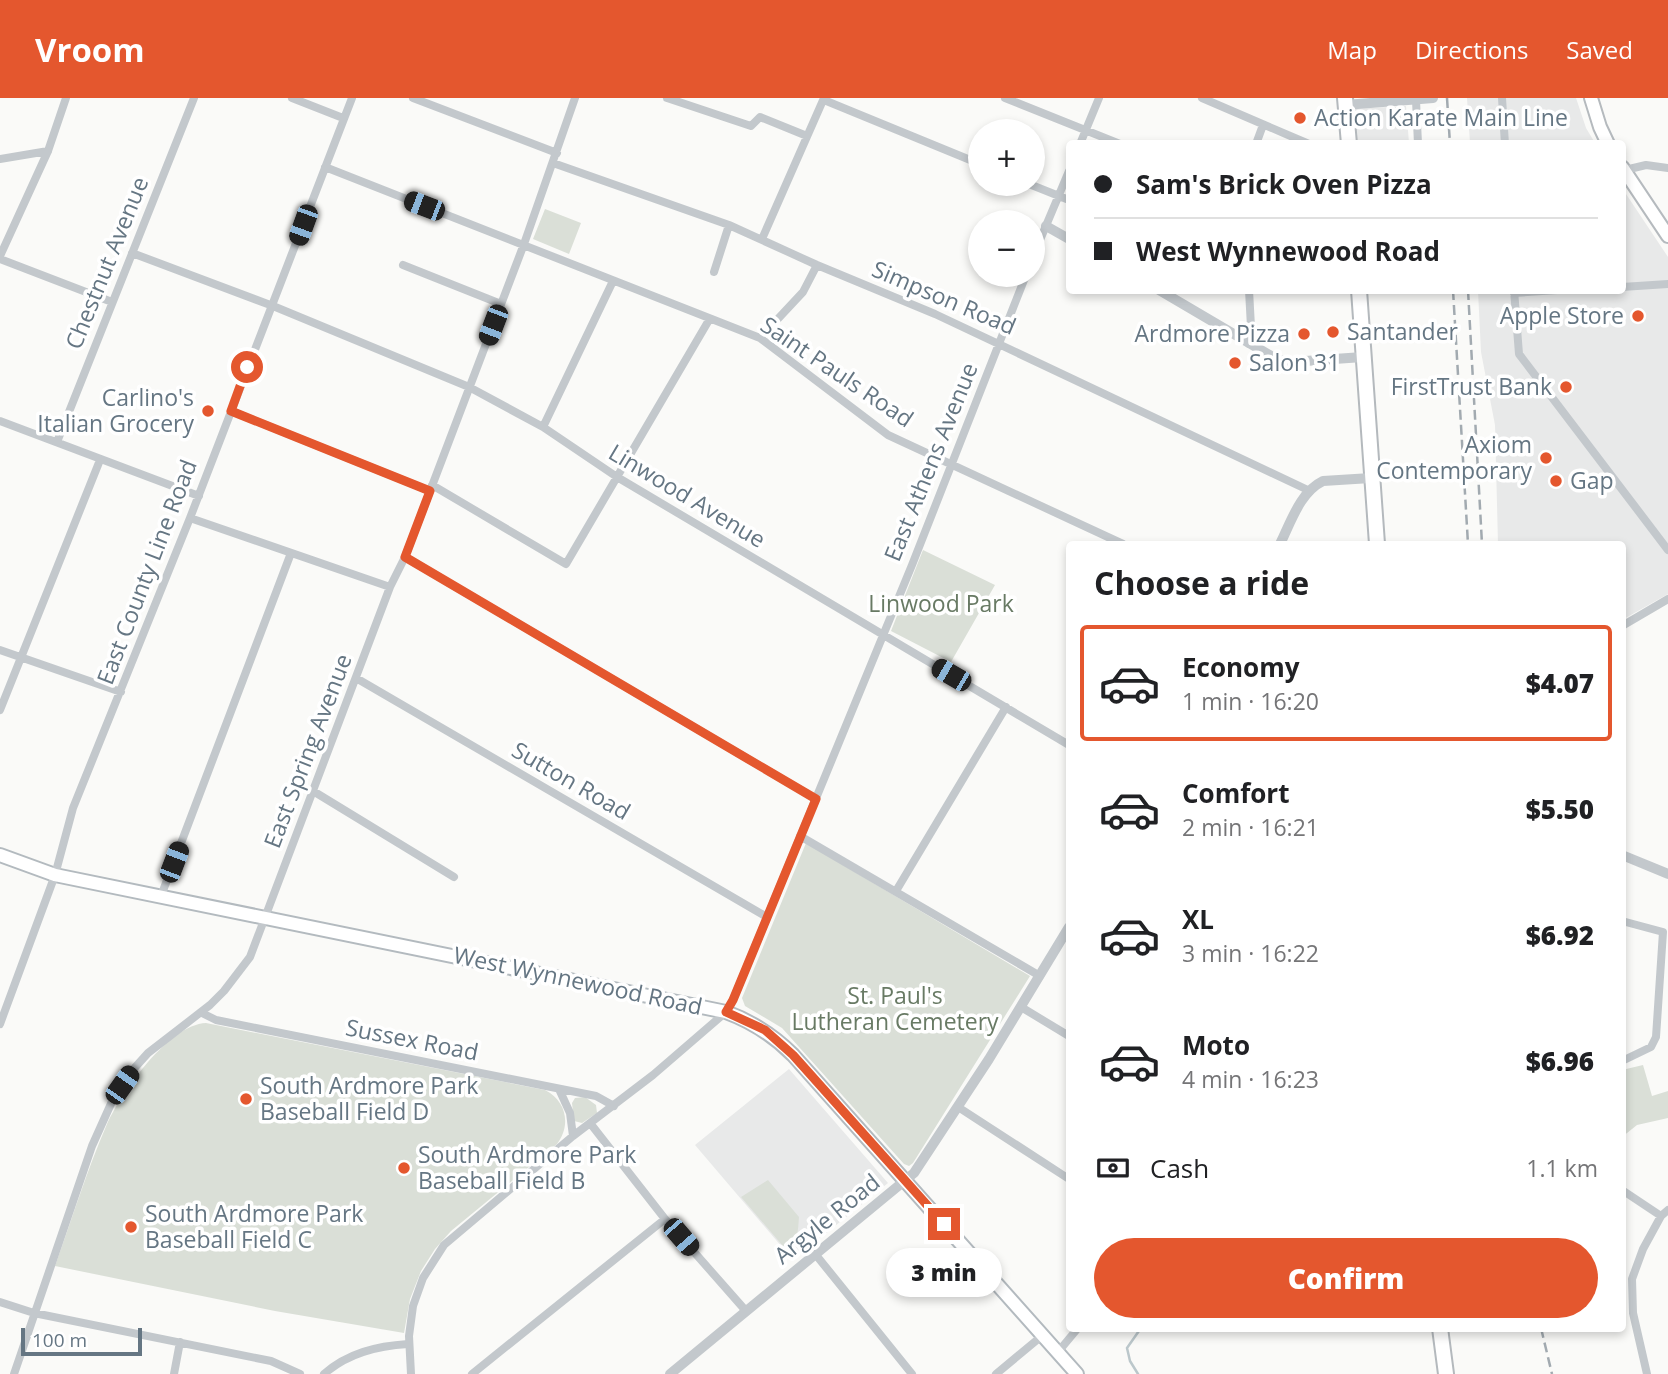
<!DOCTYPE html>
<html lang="en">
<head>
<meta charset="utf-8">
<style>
	:root { --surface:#fff; --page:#f6f6f6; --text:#202124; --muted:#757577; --line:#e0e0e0; --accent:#e4572e }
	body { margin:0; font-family:"Open Sans",sans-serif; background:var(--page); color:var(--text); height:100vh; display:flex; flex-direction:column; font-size:26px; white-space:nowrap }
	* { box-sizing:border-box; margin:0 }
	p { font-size:23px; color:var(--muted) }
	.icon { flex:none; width:38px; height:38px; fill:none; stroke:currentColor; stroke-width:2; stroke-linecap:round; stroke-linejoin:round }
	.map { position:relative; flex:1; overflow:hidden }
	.side { position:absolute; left:1066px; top:443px; width:560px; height:791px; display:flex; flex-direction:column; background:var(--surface); border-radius:7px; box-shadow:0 4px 10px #0003 }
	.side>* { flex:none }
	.guide { position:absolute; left:1066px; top:42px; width:560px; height:154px; border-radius:7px; box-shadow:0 4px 10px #0003; display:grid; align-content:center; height:154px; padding:0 28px; background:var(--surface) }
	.buttons { position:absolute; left:968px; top:21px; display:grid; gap:14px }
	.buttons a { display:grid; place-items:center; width:77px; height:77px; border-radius:50%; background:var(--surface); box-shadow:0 4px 10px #0003; font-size:35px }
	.scale { position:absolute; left:21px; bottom:18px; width:121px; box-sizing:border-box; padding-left:7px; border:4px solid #657683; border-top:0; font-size:19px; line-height:24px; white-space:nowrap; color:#657683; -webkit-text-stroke:5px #fff; paint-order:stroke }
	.end { position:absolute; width:32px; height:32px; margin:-16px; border:9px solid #e4572e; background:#fff; box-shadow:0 0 0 4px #fff }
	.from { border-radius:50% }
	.bubble { position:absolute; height:49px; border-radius:24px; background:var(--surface); box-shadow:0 4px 10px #0003; font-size:23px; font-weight:800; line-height:49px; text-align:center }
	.car { position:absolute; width:21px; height:42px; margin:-21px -10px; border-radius:9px; box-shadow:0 0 5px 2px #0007; background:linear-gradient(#222 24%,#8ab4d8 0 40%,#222 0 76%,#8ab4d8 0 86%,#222 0) }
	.guide b { display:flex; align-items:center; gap:24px; height:66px; font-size:26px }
	.guide b+b { border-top:2px solid var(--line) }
	.guide i { width:18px; height:18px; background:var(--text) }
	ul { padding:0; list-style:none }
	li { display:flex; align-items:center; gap:21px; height:116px; margin:0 14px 10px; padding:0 14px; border:4px solid transparent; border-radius:7px }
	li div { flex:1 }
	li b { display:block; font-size:26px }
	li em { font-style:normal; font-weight:800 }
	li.active { border-color:var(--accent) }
	li>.icon { width:63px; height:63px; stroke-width:1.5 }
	h2 { padding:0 28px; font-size:32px; line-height:84px }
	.pay { display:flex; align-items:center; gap:18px; height:77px; padding:0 28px; font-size:26px }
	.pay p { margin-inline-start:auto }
	.button { display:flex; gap:14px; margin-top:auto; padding:14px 28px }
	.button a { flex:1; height:80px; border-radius:42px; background:var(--accent); color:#fff; font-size:28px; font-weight:800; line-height:80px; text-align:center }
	header { display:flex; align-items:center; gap:42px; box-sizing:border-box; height:98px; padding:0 35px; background:var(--accent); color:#fff }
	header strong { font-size:33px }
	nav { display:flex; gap:38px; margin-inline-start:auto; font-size:24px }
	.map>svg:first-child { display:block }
	.built { fill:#e8e9e9 }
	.green { fill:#dadfd7 }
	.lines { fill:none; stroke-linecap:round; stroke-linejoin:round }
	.stream { stroke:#bbc7cb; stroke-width:2.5 }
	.secondary-casing { stroke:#b3babf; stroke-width:16 }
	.primary-casing { stroke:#b5babe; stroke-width:16 }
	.trunk-casing { stroke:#b4b9bd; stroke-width:18 }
	.minor { stroke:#c3c8cc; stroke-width:8 }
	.tertiary { stroke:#c3c8cc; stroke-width:10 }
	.secondary { stroke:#fff; stroke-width:12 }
	.primary { stroke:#fff; stroke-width:12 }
	.trunk { stroke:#fff; stroke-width:14 }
	.rail { stroke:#a2aab0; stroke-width:2.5; stroke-dasharray:10 5; stroke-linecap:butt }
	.route { stroke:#e4572e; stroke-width:9 }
	.poi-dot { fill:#e4572e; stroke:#fff; stroke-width:2.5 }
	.labels { text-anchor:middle; stroke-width:7; stroke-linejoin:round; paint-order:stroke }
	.poi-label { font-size:23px; fill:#657683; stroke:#fff; text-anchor:start }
	.street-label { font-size:23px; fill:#657683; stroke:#fff }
	.park-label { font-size:23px; fill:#687a64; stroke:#fff }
</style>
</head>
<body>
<header>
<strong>Vroom</strong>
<nav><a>Map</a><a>Directions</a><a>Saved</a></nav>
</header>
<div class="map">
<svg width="1668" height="1276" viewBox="0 0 1668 1276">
	<rect width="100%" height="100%" fill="#fafaf8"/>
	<!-- built -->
	<path class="built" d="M 1467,0 L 1576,0 L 1586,30 L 1595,45 L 1470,45 Z
		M 1406,8 L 1409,45 L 1356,45 L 1354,11 Z
		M 1622,90 L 1668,159 L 1668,496 L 1622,522 L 1622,446 L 1498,446 L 1495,327 L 1481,254 L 1478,193 L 1622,192 Z
		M 789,971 L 888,1085 L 793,1162 L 695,1047 Z"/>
	<!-- green -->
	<path class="green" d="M 545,111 L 581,125 L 569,156 L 533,141 Z
		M 923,452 L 995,487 L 951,564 L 891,533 Z
		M 806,745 L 1030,878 L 913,1065 L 909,1068 L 904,1066 L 782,930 L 745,908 L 742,900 Z
		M 206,925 L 545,992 C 567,1003 571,1028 557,1046 L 451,1133 L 435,1151 L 421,1173 L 410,1201 L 404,1235 L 275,1213 L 55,1168 C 72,1121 87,1072 107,1026 C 122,994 168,927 206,925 Z
		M 1643,967 L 1652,998 L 1668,993 L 1668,1020 L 1637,1027 L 1622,1039 L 1622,972 Z
		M 585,999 L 596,1007 L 597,1015 L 582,1025 L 574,1023 L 572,1005 L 575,1000 Z
		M 768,1082 L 799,1119 C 798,1131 798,1146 788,1154 L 741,1099 Z"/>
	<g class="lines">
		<!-- stream -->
		<path class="stream" d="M 1138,1276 L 1130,1263 L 1127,1250 L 1141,1230"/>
		<defs>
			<path id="secondary" d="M 0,757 L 55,777 L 726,914 C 753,924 773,937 793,957 L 1077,1276"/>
			<path id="primary" d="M 1591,0 L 1600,29 L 1608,46
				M 1622,69 L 1668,138"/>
			<path id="trunk" d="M 1345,0 L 1349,46
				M 1359,192 L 1377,446
				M 1440,1230 L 1446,1276"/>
		</defs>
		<!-- secondary casing -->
		<use href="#secondary" class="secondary-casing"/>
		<!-- primary casing -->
		<use href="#primary" class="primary-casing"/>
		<!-- trunk casing -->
		<use href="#trunk" class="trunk-casing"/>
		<!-- minor -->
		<path class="minor" d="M 292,0 L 343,20
			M 413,0 L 557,55
			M 667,0 L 751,28 L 760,19 L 807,38
			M 1005,0 L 1120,46
			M 1202,0 L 1309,46
			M 1502,0 L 1505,46
			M 824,2 L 980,66
			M 1416,2 L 1418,46
			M 1080,46 L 1099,0
			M 1256,46 L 1263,27
			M 0,61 L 48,53
			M 553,65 L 729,127 L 817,167 L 935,216 L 1310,393
			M 325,69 L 760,240 L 888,337 L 1123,446
			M 1625,72 L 1646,67 L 1668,70
			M 1029,86 L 1069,102
			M 762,141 L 824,0
			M 132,155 L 273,208 L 469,289 L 543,329 L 617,379 L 1069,647
			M 0,158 L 48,53 L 66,0
			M 0,161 L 112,204
			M 1032,161 L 1069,73
			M 403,167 L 501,206
			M 714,174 L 729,127
			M 1622,189 L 1668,186
			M 1514,192 L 1519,256 L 1668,452
			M 1514,195 L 1557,192
			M 760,240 L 803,194 L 817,167
			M 1249,246 L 1251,229 L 1249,192
			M 231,313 L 430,393
			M 0,323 L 199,398
			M 543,329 L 613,183
			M 57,344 L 194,0
			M 432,387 L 566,466 L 709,222
			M 190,420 L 390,489
			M 405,459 L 816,701
			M 1622,528 L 1668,501
			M 0,552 L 121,594
			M 356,580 L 767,819
			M 0,612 L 100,362
			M 313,693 L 454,779
			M 800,738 L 1040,878
			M 896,793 L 1006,609
			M 161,798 L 291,455
			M 1622,823 L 1663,834 L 1656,939 L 1651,949 L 1622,963
			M 1021,909 L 1069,938
			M 202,915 L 216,922 L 596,998 L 614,1008
			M 0,926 L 55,777 L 73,710 L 190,420 L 352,0
			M 559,991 L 570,1015 L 573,1038
			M 958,1009 L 1069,1081
			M 590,1025 L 665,1121 L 746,1213
			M 1622,1092 L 1661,1118
			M 816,1157 L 912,1276
			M 0,1204 L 34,1215 L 271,1263 L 300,1276
			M 1058,1254 L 1078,1230
			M 14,1276 L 92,1048 L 114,999 L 130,975 L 148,955 L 210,907 L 224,893 L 250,859 L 390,489 L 405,459 L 524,146 L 575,0
			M 174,1276 L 180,1244
			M 324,1276 C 348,1255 377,1248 408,1246
			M 411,1276 L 409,1238 L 413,1208 L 423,1180 L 444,1147 L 573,1038 L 653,977 L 726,914 L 733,902 L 912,467 L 1026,177
			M 472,1276 L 665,1121
			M 996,1276 L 1043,1237
			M 1647,1276 L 1633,1215 L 1632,1181 L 1643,1151 L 1661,1118 L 1668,1112"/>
		<!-- tertiary -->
		<path class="tertiary" d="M 1345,7 L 1433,0
			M 1046,128 L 1069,141
			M 1159,192 L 1278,262 L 1291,264 L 1363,259
			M 1280,446 C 1291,424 1300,394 1323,383 L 1371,380
			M 1622,757 L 1668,776
			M 670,1276 L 914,1075 L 989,961 L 1069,829"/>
		<!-- secondary -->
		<use href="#secondary" class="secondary"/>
		<!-- primary -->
		<use href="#primary" class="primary"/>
		<!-- trunk -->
		<use href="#trunk" class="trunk"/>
		<!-- rail -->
		<path class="rail" d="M 1447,0 L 1450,46
			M 1453,192 L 1468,446
			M 1468,192 L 1482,446
			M 1541,1230 L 1552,1276"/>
	</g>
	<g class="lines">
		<!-- route -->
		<path class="route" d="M 247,269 L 231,313 L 430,393 L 405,459 L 816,701 L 733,902 L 726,914 L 765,932 L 793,957 L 944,1126"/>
	</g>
	<!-- markers -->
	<g class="poi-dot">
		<circle cx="1300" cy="20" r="7"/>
		<circle cx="1638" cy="218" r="7"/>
		<circle cx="1333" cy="234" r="7"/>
		<circle cx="1304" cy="236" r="7"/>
		<circle cx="1235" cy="265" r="7"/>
		<circle cx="1566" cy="289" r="7"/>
		<circle cx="208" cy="313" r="7"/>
		<circle cx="1546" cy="360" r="7"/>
		<circle cx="1556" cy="383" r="7"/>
		<circle cx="246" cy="1001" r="7"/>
		<circle cx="404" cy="1070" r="7"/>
		<circle cx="131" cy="1129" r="7"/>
	</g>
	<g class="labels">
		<!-- poi labels -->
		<g class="poi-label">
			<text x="1314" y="28">Action Karate Main Line</text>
			<text x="1624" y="226" text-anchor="end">Apple Store</text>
			<text x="1347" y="242">Santander</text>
			<text x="1290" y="244" text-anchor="end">Ardmore Pizza</text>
			<text x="1249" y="273">Salon 31</text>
			<text x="1552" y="297" text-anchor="end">FirstTrust Bank</text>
			<text x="194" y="308" text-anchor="end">Carlino's<tspan x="194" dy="26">Italian Grocery</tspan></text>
			<text x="1532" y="355" text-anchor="end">Axiom<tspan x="1532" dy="26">Contemporary</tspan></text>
			<text x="1570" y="391">Gap</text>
			<text x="260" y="996">South Ardmore Park<tspan x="260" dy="26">Baseball Field D</tspan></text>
			<text x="418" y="1065">South Ardmore Park<tspan x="418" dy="26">Baseball Field B</tspan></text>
			<text x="145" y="1124">South Ardmore Park<tspan x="145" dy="26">Baseball Field C</tspan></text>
		</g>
		<!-- street labels -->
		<g class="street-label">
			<text transform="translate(107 165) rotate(-68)" y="8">Chestnut Avenue</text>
			<text transform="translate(944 200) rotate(23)" y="8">Simpson Road</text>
			<text transform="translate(837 274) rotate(34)" y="8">Saint Pauls Road</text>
			<text transform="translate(931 364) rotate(-68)" y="8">East Athens Avenue</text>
			<text transform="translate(687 398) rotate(31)" y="8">Linwood Avenue</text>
			<text transform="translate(147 474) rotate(-69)" y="8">East County Line Road</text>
			<text transform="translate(308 653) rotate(-69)" y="8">East Spring Avenue</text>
			<text transform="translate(571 683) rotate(30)" y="8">Sutton Road</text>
			<text transform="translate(578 883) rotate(12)" y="8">West Wynnewood Road</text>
			<text transform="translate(412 942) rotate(11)" y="8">Sussex Road</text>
			<text transform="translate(827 1121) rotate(-39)" y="8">Argyle Road</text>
		</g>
		<!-- park labels -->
		<g class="park-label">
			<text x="941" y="514">Linwood Park</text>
			<text x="895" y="906">St. Paul's<tspan x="895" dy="26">Lutheran Cemetery</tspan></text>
		</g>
	</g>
</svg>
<div class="buttons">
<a>+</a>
<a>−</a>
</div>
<div class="scale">100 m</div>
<i class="end from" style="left:247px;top:269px"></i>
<i class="end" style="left:944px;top:1126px"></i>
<div class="bubble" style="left:886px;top:1150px;width:116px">3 min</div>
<i class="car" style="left:424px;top:108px;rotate:291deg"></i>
<i class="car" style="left:303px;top:127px;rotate:200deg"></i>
<i class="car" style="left:493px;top:227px;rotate:201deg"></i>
<i class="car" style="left:951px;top:577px;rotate:300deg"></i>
<i class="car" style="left:174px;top:764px;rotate:21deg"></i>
<i class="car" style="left:122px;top:987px;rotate:35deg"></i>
<i class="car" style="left:681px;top:1139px;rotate:139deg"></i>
<div class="guide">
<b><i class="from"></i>Sam's Brick Oven Pizza</b>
<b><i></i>West Wynnewood Road</b>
</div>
<section class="side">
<h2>Choose a ride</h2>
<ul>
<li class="active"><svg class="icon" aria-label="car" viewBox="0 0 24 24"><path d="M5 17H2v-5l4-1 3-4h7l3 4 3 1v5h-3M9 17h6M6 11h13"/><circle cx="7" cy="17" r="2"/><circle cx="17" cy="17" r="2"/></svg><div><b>Economy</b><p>1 min · 16:20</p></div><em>$4.07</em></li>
<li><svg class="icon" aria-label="car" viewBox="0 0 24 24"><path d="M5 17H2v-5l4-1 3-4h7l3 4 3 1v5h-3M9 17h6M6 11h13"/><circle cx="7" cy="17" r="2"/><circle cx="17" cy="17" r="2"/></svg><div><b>Comfort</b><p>2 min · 16:21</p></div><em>$5.50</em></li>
<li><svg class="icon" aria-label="car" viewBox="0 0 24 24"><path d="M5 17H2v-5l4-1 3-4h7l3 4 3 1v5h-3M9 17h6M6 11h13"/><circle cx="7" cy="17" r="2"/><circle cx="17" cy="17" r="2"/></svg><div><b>XL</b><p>3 min · 16:22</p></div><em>$6.92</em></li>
<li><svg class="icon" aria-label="car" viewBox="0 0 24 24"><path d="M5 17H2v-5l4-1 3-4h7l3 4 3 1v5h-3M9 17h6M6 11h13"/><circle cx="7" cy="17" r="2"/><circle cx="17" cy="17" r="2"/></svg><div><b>Moto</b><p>4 min · 16:23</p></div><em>$6.96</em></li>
</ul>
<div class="pay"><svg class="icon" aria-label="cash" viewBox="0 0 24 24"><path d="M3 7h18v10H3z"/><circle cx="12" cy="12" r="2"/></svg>Cash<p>1.1 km</p></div>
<div class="button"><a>Confirm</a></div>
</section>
</div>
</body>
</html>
